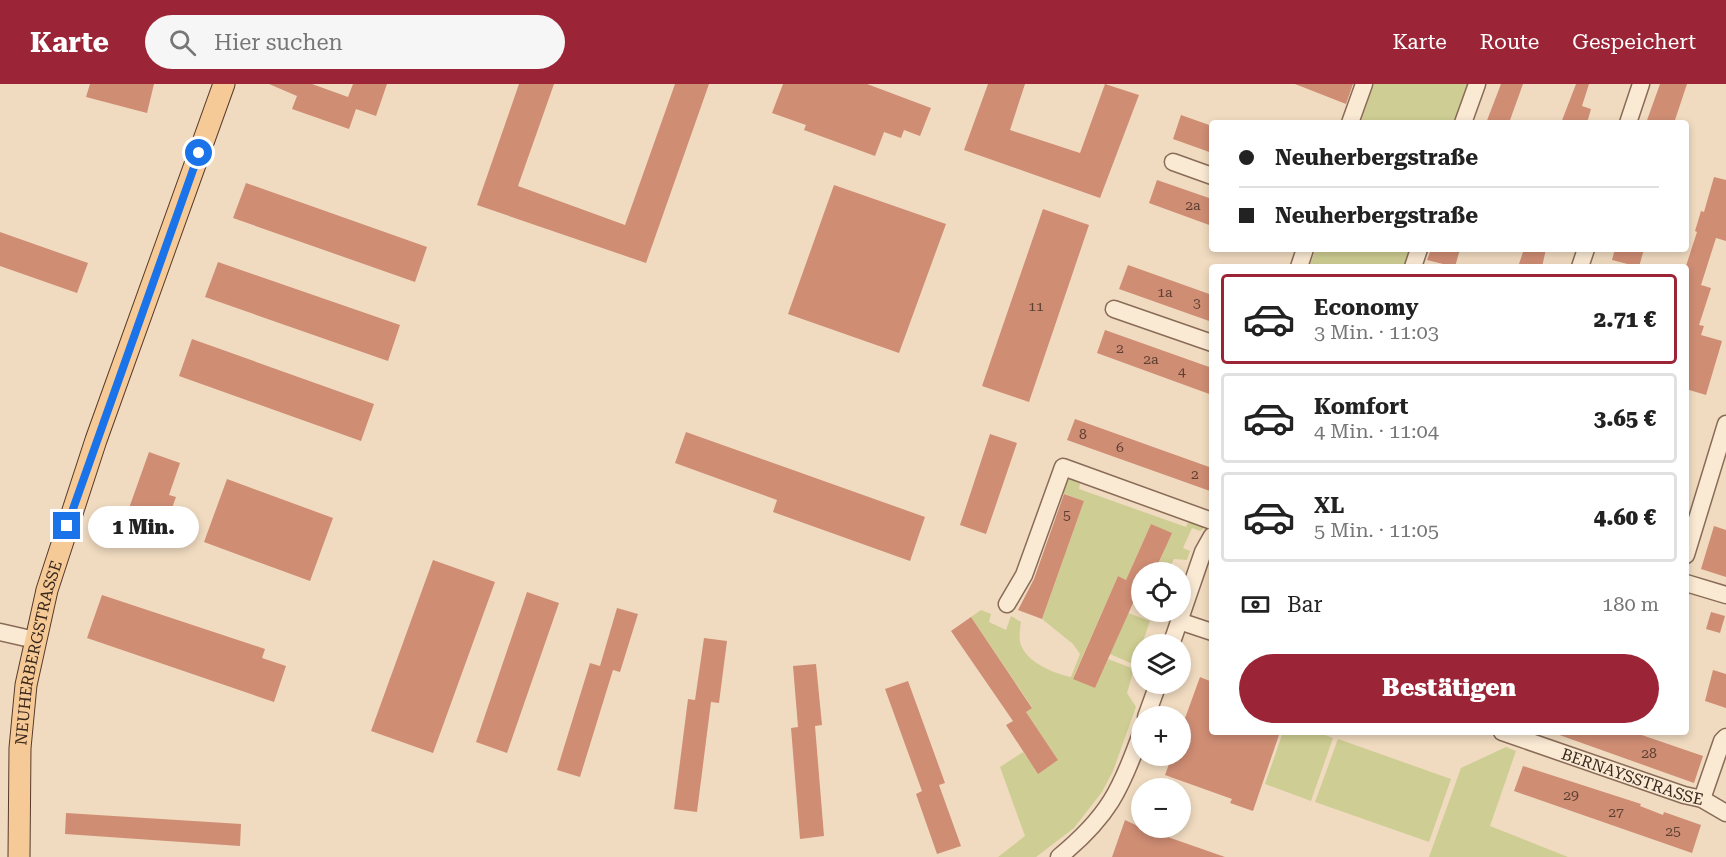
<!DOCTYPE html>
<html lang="de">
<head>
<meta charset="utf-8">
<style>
	:root { --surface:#fff; --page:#f6f6f6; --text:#222; --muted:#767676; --line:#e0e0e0; --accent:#9b2536 }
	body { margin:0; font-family:"Roboto Serif",serif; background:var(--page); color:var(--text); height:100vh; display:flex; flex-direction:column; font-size:22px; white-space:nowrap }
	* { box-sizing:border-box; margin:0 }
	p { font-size:20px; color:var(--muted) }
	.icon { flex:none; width:33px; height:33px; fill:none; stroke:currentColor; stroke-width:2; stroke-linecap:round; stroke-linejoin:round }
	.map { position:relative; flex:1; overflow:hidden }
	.panel { position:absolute; left:1209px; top:180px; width:480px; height:471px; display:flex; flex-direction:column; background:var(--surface); border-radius:6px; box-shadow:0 3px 9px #0003 }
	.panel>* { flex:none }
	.guide { position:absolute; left:1209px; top:36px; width:480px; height:132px; border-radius:6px; box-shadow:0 3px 9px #0003; display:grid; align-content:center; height:132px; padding:0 30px; background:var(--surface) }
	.buttons { position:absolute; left:1131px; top:478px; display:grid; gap:12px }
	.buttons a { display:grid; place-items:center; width:60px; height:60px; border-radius:50%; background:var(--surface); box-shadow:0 3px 9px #0003; font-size:30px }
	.end { position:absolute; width:27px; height:27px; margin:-14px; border:8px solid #1a73e8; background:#fff; box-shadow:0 0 0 3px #fff }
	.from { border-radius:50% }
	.bubble { position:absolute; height:42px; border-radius:21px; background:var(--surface); box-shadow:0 3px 9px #0003; font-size:20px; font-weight:800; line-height:42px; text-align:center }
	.guide b { display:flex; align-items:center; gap:21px; height:57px; font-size:22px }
	.guide b+b { border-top:2px solid var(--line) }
	.guide i { width:15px; height:15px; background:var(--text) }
	ul { padding:10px 0 0; list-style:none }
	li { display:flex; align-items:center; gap:18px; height:90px; margin:0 12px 9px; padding:0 18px; border:3px solid var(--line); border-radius:6px }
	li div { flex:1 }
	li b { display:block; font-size:22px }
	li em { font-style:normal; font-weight:800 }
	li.selected { border-color:var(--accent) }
	li>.icon { width:54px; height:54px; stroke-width:1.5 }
	.pay { display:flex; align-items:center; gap:15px; height:66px; padding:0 30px; font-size:22px }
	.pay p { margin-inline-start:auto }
	.primary-button { display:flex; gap:12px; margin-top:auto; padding:12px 30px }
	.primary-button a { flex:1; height:69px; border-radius:36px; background:var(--accent); color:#fff; font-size:24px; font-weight:800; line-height:69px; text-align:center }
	header { display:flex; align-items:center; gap:36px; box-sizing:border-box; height:84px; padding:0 30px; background:var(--accent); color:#fff }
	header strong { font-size:28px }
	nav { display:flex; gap:33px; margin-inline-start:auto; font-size:21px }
	.search { width:420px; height:54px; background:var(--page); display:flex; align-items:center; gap:15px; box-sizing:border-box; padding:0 21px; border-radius:33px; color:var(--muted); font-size:22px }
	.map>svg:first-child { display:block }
	.green { fill:#cecd93 }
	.building { fill:#cf8d74 }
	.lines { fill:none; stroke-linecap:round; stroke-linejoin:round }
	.minor-casing { stroke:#896b57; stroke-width:19 }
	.major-casing { stroke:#573a2c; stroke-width:23 }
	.minor { stroke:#fae9d3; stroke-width:16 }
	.major { stroke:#f5ca96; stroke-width:21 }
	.route { stroke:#1a73e8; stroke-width:8 }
	.labels { text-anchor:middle; stroke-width:4.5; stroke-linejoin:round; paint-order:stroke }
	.number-label { font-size:14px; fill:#5e4032 }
	.street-label { font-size:16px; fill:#38261c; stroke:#f7e6d0 }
</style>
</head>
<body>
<header>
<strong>Karte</strong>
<div class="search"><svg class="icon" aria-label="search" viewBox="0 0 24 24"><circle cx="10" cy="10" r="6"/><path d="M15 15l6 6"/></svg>Hier suchen</div>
<nav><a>Karte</a><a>Route</a><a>Gespeichert</a></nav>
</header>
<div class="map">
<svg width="1726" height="773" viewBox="0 0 1726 773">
	<rect width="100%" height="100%" fill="#f0dbc0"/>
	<!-- green -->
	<path class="green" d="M 1374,0 L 1469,0 L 1456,39 L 1360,39 Z
		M 1316,165 L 1412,165 L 1405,183 L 1309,183 Z
		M 1069,394 L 1081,394 L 1079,405 L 1186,443 L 1190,434 L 1202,439 L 1204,444 L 1200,447 L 1192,444 L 1183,464 L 1190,467 L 1187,476 L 1174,475 L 1171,481 L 1159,479 L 1171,449 L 1151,440 L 1126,496 L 1118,492 L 1073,594 L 1095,604 L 1108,575 L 1134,585 L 1127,609 L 1136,623 L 1113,687 L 1102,708 L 1074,744 L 1036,773 L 998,773 L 1025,752 L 1000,683 L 1023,668 L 1038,689 L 1058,676 L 1026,628 L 1032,623 L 971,533 L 981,526 L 991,530 L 989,538 L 1006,546 L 1011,532 L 1021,538 C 1020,544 1019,552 1020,558 C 1025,578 1053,589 1071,593 L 1080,570 L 1073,560 L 1042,535 L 1084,417 L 1060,408 Z
		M 1128,529 L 1150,537 L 1135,581 L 1110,570 Z
		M 1283,648 L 1317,648 L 1333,654 L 1311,717 L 1265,700 Z
		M 1338,655 L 1451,695 L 1429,758 L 1315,718 Z
		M 1506,663 L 1516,667 L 1490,742 L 1568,773 L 1429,773 L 1461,684 Z"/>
	<!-- building -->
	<path class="building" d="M 90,0 L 154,0 L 147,29 L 86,13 Z
		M 269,0 L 312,0 L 348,13 L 353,0 L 387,0 L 376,32 L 356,25 L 349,45 L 292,25 L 297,12 Z
		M 519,0 L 554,0 L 518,102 L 625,141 L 675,0 L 709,0 L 646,179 L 477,121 Z
		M 783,0 L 867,0 L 931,24 L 920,52 L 904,46 L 901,54 L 884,48 L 875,72 L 804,46 L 806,41 L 772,29 Z
		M 988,0 L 1025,0 L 1010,46 L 1080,69 L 1105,0 L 1139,11 L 1100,114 L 964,66 Z
		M 1295,0 L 1353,0 L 1346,20 Z
		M 1501,0 L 1523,0 L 1509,39 L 1486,39 Z
		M 1576,0 L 1589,0 L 1582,22 L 1591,25 L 1587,39 L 1561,39 Z
		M 1660,0 L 1687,0 L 1674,39 L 1646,39 Z
		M 1181,31 L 1212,42 L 1212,69 L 1173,55 Z
		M 1714,93 L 1726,96 L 1726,157 L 1716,154 L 1701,201 L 1711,204 L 1699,241 L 1704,242 L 1701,251 L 1722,257 L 1706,311 L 1686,305 L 1686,182 L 1697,148 L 1695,147 L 1701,127 L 1704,128 Z
		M 1157,96 L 1212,115 L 1212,142 L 1149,119 Z
		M 246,99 L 427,163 L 415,198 L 233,134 Z
		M 834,101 L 946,140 L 899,269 L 788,230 Z
		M 1043,125 L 1089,141 L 1029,318 L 982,302 Z
		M 0,148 L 88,179 L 77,209 L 0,182 Z
		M 1431,165 L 1460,165 L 1455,183 L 1427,176 Z
		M 1524,165 L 1546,165 L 1542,183 L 1518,183 Z
		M 1615,165 L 1644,165 L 1639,183 L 1612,176 Z
		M 218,178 L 400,241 L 388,277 L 205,213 Z
		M 1128,181 L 1212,211 L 1212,238 L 1119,205 Z
		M 1105,246 L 1212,284 L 1212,311 L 1097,269 Z
		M 192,255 L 374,320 L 361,357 L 179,292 Z
		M 1075,335 L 1212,384 L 1210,407 L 1067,356 Z
		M 686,348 L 925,433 L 910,477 L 773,428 L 777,416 L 675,379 Z
		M 990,350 L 1017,359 L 986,450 L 960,441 Z
		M 149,368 L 180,379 L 169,411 L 176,413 L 164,446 L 156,443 L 153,452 L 123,441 Z
		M 227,395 L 333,434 L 310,497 L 204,458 Z
		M 1064,410 L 1084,417 L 1042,535 L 1018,526 L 1034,495 Z
		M 1151,440 L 1172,449 L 1154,489 L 1142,489 L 1142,499 L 1095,604 L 1073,595 L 1118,492 L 1126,496 Z
		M 1714,442 L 1726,446 L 1726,493 L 1701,485 Z
		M 433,476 L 495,498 L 433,669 L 371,647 Z
		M 527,508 L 559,519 L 507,669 L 476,658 Z
		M 102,511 L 265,565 L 262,574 L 286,582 L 274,618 L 87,554 Z
		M 617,524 L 638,530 L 620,588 L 613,586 L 580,693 L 557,686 L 590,579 L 600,582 Z
		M 1711,528 L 1725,532 L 1720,549 L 1706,545 Z
		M 971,533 L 1032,624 L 1026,628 L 1058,676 L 1038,690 L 1006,641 L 1013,637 L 951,547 Z
		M 704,554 L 727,557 L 719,619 L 711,618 L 697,728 L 674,725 L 688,615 L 695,616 Z
		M 816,580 L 822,641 L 815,642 L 824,752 L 800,755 L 791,644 L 798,643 L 793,582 Z
		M 1713,586 L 1726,590 L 1726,624 L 1705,617 Z
		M 1200,593 L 1212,598 L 1212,648 L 1280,648 L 1253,727 L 1230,719 L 1232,715 L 1165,691 L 1172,672 L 1180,672 L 1180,648 Z
		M 908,597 L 945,699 L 939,701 L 961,762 L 937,770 L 916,710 L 922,707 L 885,605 Z
		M 1551,648 L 1633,648 L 1703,672 L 1694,699 Z
		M 1523,682 L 1641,720 L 1640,722 L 1663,731 L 1664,728 L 1701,741 L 1692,769 L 1514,707 Z
		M 66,729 L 241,740 L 240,762 L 65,750 Z
		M 1125,736 L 1142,744 L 1225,773 L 1112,773 Z"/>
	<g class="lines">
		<defs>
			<g id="minor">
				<path d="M 1350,39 L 1364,0"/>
				<path d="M 1463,39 L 1477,0"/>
				<path d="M 1628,39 L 1641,0"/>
				<path d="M 1173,78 L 1212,92"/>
				<path d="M 1299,183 L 1305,165"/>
				<path d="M 1413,183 L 1419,165"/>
				<path d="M 1580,183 L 1586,165"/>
				<path d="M 1114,225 L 1212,259"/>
				<path d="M 1686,471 L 1726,340"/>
				<path d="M 1686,499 L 1726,511"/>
				<path d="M 1007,520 L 1024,491 L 1063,383 L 1212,437"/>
				<path d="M 1179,537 L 1212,548"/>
				<path d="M 0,548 L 35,556"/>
				<path d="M 1171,561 L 1203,468 L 1212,452"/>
				<path d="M 1146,633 L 1158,600"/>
				<path id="s1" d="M 1502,648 L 1684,711 L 1702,715 L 1726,729"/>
				<path d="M 1702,715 L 1722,657 L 1726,653"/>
				<path d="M 1059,773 C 1108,733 1121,706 1142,647"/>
			</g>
			<g id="major">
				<path id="s2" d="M 19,773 L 20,664 L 26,601 L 47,506 L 96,356 L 224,0"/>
			</g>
		</defs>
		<!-- minor casing -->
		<use href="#minor" class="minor-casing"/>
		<!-- major casing -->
		<use href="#major" class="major-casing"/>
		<!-- minor -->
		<use href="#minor" class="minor"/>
		<!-- major -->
		<use href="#major" class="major"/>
	</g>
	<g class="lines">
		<!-- route -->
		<path class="route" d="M 67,442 L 199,69"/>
	</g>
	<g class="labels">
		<!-- number labels -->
		<g class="number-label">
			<text x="1193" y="126">2a</text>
			<text x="1165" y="213">1a</text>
			<text x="1197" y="224">3</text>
			<text x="1036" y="227">11</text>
			<text x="1120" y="269">2</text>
			<text x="1151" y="280">2a</text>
			<text x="1182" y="292">4</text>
			<text x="1083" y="355">8</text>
			<text x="1120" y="368">6</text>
			<text x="1195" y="395">2</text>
			<text x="1067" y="436">5</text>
			<text x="1649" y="674">28</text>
			<text x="1571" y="716">29</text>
			<text x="1616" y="733">27</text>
			<text x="1673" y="752">25</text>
		</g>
		<!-- street labels -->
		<g class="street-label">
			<text dy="6" stroke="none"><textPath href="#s2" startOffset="206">NEUHERBERGSTRASSE</textPath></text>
			<text dy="6" stroke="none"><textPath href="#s1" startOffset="138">BERNAYSSTRASSE</textPath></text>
		</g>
	</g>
</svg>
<div class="buttons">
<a><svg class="icon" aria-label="locate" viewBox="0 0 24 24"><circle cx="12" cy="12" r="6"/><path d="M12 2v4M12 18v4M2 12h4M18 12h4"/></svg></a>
<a><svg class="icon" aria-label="layers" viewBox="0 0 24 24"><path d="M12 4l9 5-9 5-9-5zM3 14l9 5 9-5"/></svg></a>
<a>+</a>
<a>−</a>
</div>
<i class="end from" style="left:199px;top:69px"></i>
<i class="end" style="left:67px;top:442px"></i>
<div class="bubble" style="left:88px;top:422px;width:111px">1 Min.</div>
<div class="guide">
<b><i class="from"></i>Neuherbergstraße</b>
<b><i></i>Neuherbergstraße</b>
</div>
<section class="panel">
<ul>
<li class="selected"><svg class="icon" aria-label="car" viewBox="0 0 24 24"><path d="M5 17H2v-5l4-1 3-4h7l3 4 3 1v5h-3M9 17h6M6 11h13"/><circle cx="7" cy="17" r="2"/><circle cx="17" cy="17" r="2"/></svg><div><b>Economy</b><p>3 Min. · 11:03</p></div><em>2.71 €</em></li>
<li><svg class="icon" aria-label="car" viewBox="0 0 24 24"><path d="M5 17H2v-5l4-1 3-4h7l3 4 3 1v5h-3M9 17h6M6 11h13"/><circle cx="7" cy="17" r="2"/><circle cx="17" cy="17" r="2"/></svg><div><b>Komfort</b><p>4 Min. · 11:04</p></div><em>3.65 €</em></li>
<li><svg class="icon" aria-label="car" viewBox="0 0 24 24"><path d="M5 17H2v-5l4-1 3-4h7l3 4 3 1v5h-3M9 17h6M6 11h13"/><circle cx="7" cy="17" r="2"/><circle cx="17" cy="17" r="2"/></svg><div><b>XL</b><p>5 Min. · 11:05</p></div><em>4.60 €</em></li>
</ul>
<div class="pay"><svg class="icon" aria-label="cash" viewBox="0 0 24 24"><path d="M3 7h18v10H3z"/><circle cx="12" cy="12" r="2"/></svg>Bar<p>180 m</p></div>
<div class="primary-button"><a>Bestätigen</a></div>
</section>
</div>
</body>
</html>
